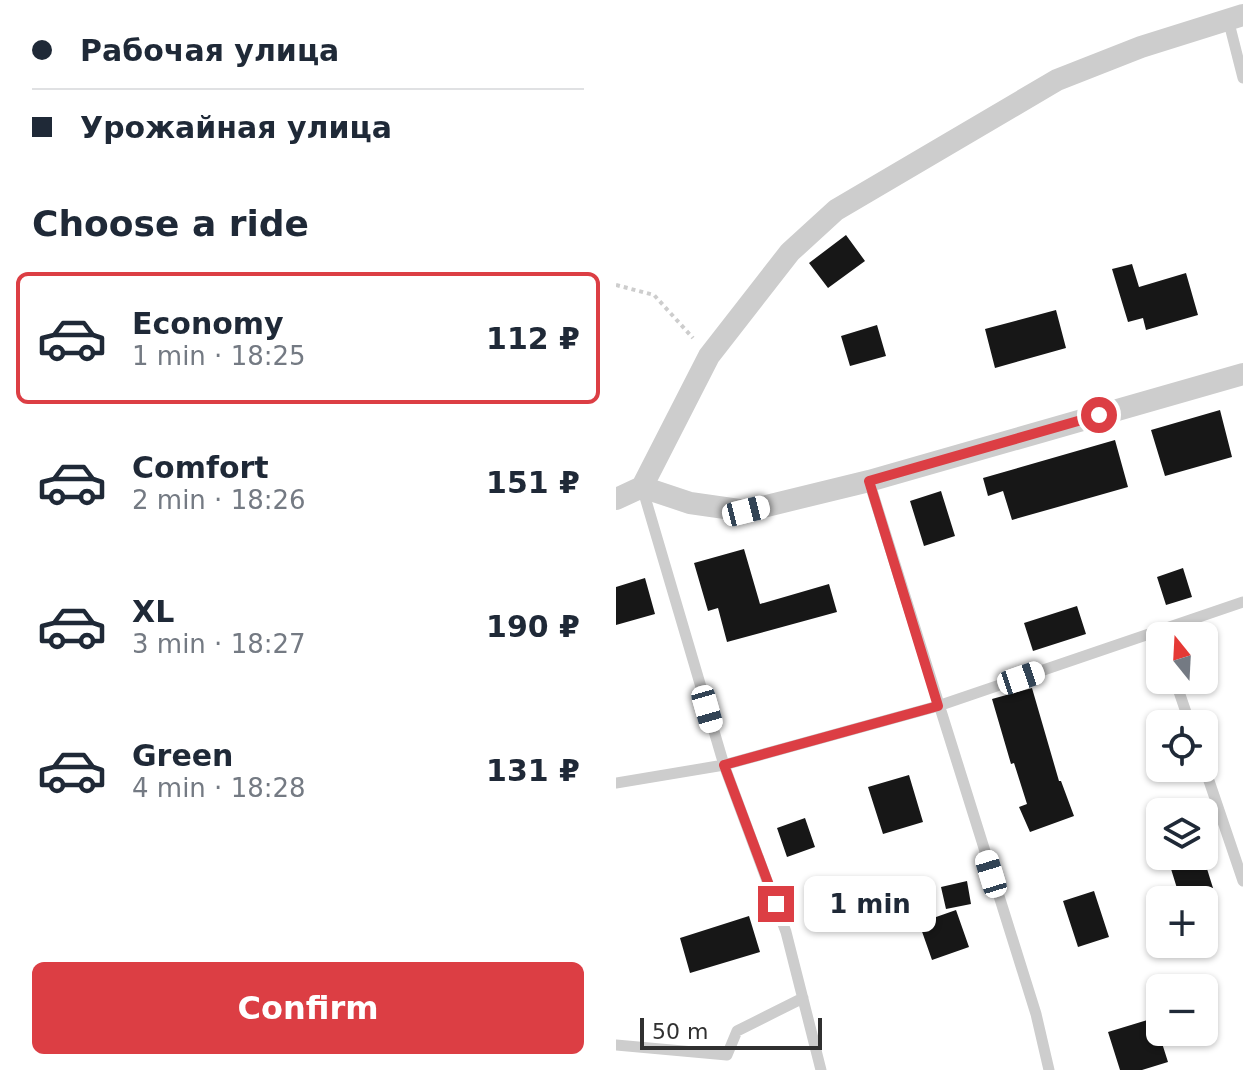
<!DOCTYPE html>
<html lang="en">
<head>
<meta charset="utf-8">
<style>
	:root { --surface:#fff; --page:#f6f6f7; --text:#1f2937; --muted:#747a83; --line:#e0e1e3; --accent:#dc3e44 }
	body { margin:0; font-family:"DejaVu Sans",sans-serif; background:var(--page); color:var(--text); height:100vh; display:flex; flex-direction:column; font-size:30px; white-space:nowrap }
	* { box-sizing:border-box; margin:0 }
	p { font-size:26px; color:var(--muted) }
	.icon { flex:none; width:44px; height:44px; fill:none; stroke:currentColor; stroke-width:2; stroke-linecap:round; stroke-linejoin:round }
	.map { position:relative; flex:1; overflow:hidden }
	.sheet { display:flex; flex-direction:column; background:var(--surface); width:616px }
	.sheet>* { flex:none }
	.top-card { display:grid; align-content:center; height:176px; padding:0 32px; background:var(--surface) }
	.needle { width:52px; rotate:342deg }
	.fabs { position:absolute; left:530px; top:622px; display:grid; gap:16px }
	.fabs a { display:grid; place-items:center; width:72px; height:72px; border-radius:12px; background:var(--surface); box-shadow:0 2px 6px #0004; font-size:40px }
	.scale { position:absolute; left:24px; bottom:20px; width:182px; box-sizing:border-box; padding-left:8px; border:4px solid #303030; border-top:0; font-size:22px; line-height:28px; white-space:nowrap; color:#303030; -webkit-text-stroke:6px #fff; paint-order:stroke }
	.end { position:absolute; width:36px; height:36px; margin:-18px; border:10px solid #dc3e44; background:#fff; box-shadow:0 0 0 4px #fff }
	.from { border-radius:50% }
	.bubble { position:absolute; height:56px; border-radius:12px; background:var(--surface); box-shadow:0 2px 6px #0004; font-size:26px; font-weight:700; line-height:56px; text-align:center }
	.car { position:absolute; width:24px; height:48px; margin:-24px -12px; border-radius:10px; box-shadow:0 0 6px 2px #0007; background:linear-gradient(#fff 24%,#345 0 40%,#fff 0 76%,#345 0 86%,#fff 0) }
	.top-card b { display:flex; align-items:center; gap:28px; height:76px; font-size:30px }
	.top-card b+b { border-top:2px solid var(--line) }
	.top-card i { width:20px; height:20px; background:var(--text) }
	ul { padding:0; list-style:none }
	li { display:flex; align-items:center; gap:24px; height:132px; margin:0 16px 12px; padding:0 16px; border:4px solid transparent; border-radius:12px }
	li div { flex:1 }
	li b { display:block; font-size:30px }
	li em { font-style:normal; font-weight:700 }
	li.current { border-color:var(--accent) }
	li>.icon { width:72px; height:72px; stroke-width:1.5 }
	h2 { padding:0 32px; font-size:36px; line-height:96px }
	.primary-button { display:flex; gap:16px; margin-top:auto; padding:16px 32px }
	.primary-button a { flex:1; height:92px; border-radius:12px; background:var(--accent); color:#fff; font-size:32px; font-weight:700; line-height:92px; text-align:center }
	main { display:flex; flex:1; min-height:0 }
	.map>svg:first-child { display:block }
	.building { fill:#171717 }
	.lines { fill:none; stroke-linecap:round; stroke-linejoin:round }
	.path { stroke:#cdcdcd; stroke-width:4; stroke-dasharray:4 4; stroke-linecap:butt }
	.service { stroke:#cdcdcd; stroke-width:11 }
	.minor { stroke:#cdcdcd; stroke-width:22 }
	.route { stroke:#dc3e44; stroke-width:10 }
</style>
</head>
<body>
<main>
<section class="sheet">
<div class="top-card">
<b><i class="from"></i>Рабочая улица</b>
<b><i></i>Урожайная улица</b>
</div>
<h2>Choose a ride</h2>
<ul>
<li class="current"><svg class="icon" aria-label="car" viewBox="0 0 24 24"><path d="M5 17H2v-5l4-1 3-4h7l3 4 3 1v5h-3M9 17h6M6 11h13"/><circle cx="7" cy="17" r="2"/><circle cx="17" cy="17" r="2"/></svg><div><b>Economy</b><p>1 min · 18:25</p></div><em>112 ₽</em></li>
<li><svg class="icon" aria-label="car" viewBox="0 0 24 24"><path d="M5 17H2v-5l4-1 3-4h7l3 4 3 1v5h-3M9 17h6M6 11h13"/><circle cx="7" cy="17" r="2"/><circle cx="17" cy="17" r="2"/></svg><div><b>Comfort</b><p>2 min · 18:26</p></div><em>151 ₽</em></li>
<li><svg class="icon" aria-label="car" viewBox="0 0 24 24"><path d="M5 17H2v-5l4-1 3-4h7l3 4 3 1v5h-3M9 17h6M6 11h13"/><circle cx="7" cy="17" r="2"/><circle cx="17" cy="17" r="2"/></svg><div><b>XL</b><p>3 min · 18:27</p></div><em>190 ₽</em></li>
<li><svg class="icon" aria-label="car" viewBox="0 0 24 24"><path d="M5 17H2v-5l4-1 3-4h7l3 4 3 1v5h-3M9 17h6M6 11h13"/><circle cx="7" cy="17" r="2"/><circle cx="17" cy="17" r="2"/></svg><div><b>Green</b><p>4 min · 18:28</p></div><em>131 ₽</em></li>
</ul>
<div class="primary-button"><a>Confirm</a></div>
</section>
<div class="map">
<svg width="627" height="1070" viewBox="0 0 627 1070">
	<rect width="100%" height="100%" fill="#fff"/>
	<!-- building -->
	<path class="building" d="M 230,235 L 249,261 L 212,288 L 193,263 Z
		M 516,264 L 523,287 L 570,273 L 582,315 L 530,330 L 527,318 L 512,322 L 496,269 Z
		M 440,310 L 450,348 L 379,368 L 369,329 Z
		M 261,325 L 270,356 L 234,366 L 225,336 Z
		M 604,410 L 616,457 L 549,476 L 535,430 Z
		M 499,440 L 512,487 L 396,520 L 387,491 L 372,496 L 367,478 Z
		M 325,491 L 339,536 L 308,546 L 294,501 Z
		M 128,549 L 144,604 L 213,584 L 221,612 L 111,642 L 102,608 L 92,611 L 78,563 Z
		M 567,568 L 576,597 L 550,605 L 541,577 Z
		M 29,578 L 39,614 L 0,625 L 0,587 Z
		M 461,606 L 470,634 L 417,651 L 408,623 Z
		M 416,688 L 443,781 L 445,781 L 458,816 L 414,832 L 403,807 L 411,804 L 398,763 L 395,764 L 376,699 Z
		M 293,775 L 307,822 L 267,834 L 252,787 Z
		M 189,818 L 199,847 L 171,857 L 161,828 Z
		M 551,856 L 587,856 L 597,888 L 564,898 Z
		M 351,881 L 355,904 L 330,909 L 325,887 Z
		M 478,891 L 493,937 L 462,947 L 447,901 Z
		M 340,910 L 353,947 L 316,960 L 303,923 Z
		M 133,916 L 144,952 L 74,973 L 64,938 Z
		M 538,1018 L 552,1062 L 526,1070 L 504,1070 L 492,1032 Z"/>
	<g class="lines">
		<!-- path -->
		<path class="path" d="M 0,285 L 38,295 L 77,338"/>
		<!-- service -->
		<path class="service" d="M 612,19 L 627,78
			M 253,481 L 420,1014 L 433,1070
			M 26,487 L 108,765 L 170,932 L 205,1070
			M 559,680 L 574,724
			M 588,766 L 627,881
			M 0,783 L 108,765 L 322,706 L 627,602
			M 0,1045 L 111,1055 L 121,1031 L 187,998"/>
		<!-- minor -->
		<path class="minor" d="M 26,487 L 93,356 L 174,252 L 220,210 L 441,80 L 525,47 L 627,15
			M 0,499 L 26,487 L 74,503 L 130,511 L 253,481 L 627,374"/>
	</g>
	<g class="lines">
		<!-- route -->
		<path class="route" d="M 160,904 L 108,765 L 322,706 L 253,481 L 483,415"/>
	</g>
</svg>
<div class="fabs">
<a><svg class="needle" viewBox="-14 -14 28 28"><path d="M0-13l5 13h-10z" fill="#e53935"/><path d="M0 13l5-13h-10z" fill="#747a83"/></svg></a>
<a><svg class="icon" aria-label="locate" viewBox="0 0 24 24"><circle cx="12" cy="12" r="6"/><path d="M12 2v4M12 18v4M2 12h4M18 12h4"/></svg></a>
<a><svg class="icon" aria-label="layers" viewBox="0 0 24 24"><path d="M12 4l9 5-9 5-9-5zM3 14l9 5 9-5"/></svg></a>
<a>+</a>
<a>−</a>
</div>
<div class="scale">50 m</div>
<i class="end from" style="left:483px;top:415px"></i>
<i class="end" style="left:160px;top:904px"></i>
<div class="bubble" style="left:188px;top:876px;width:132px">1 min</div>
<i class="car" style="left:130px;top:511px;rotate:76deg"></i>
<i class="car" style="left:405px;top:678px;rotate:71deg"></i>
<i class="car" style="left:91px;top:709px;rotate:164deg"></i>
<i class="car" style="left:375px;top:874px;rotate:343deg"></i>
</div>
</main>
</body>
</html>
